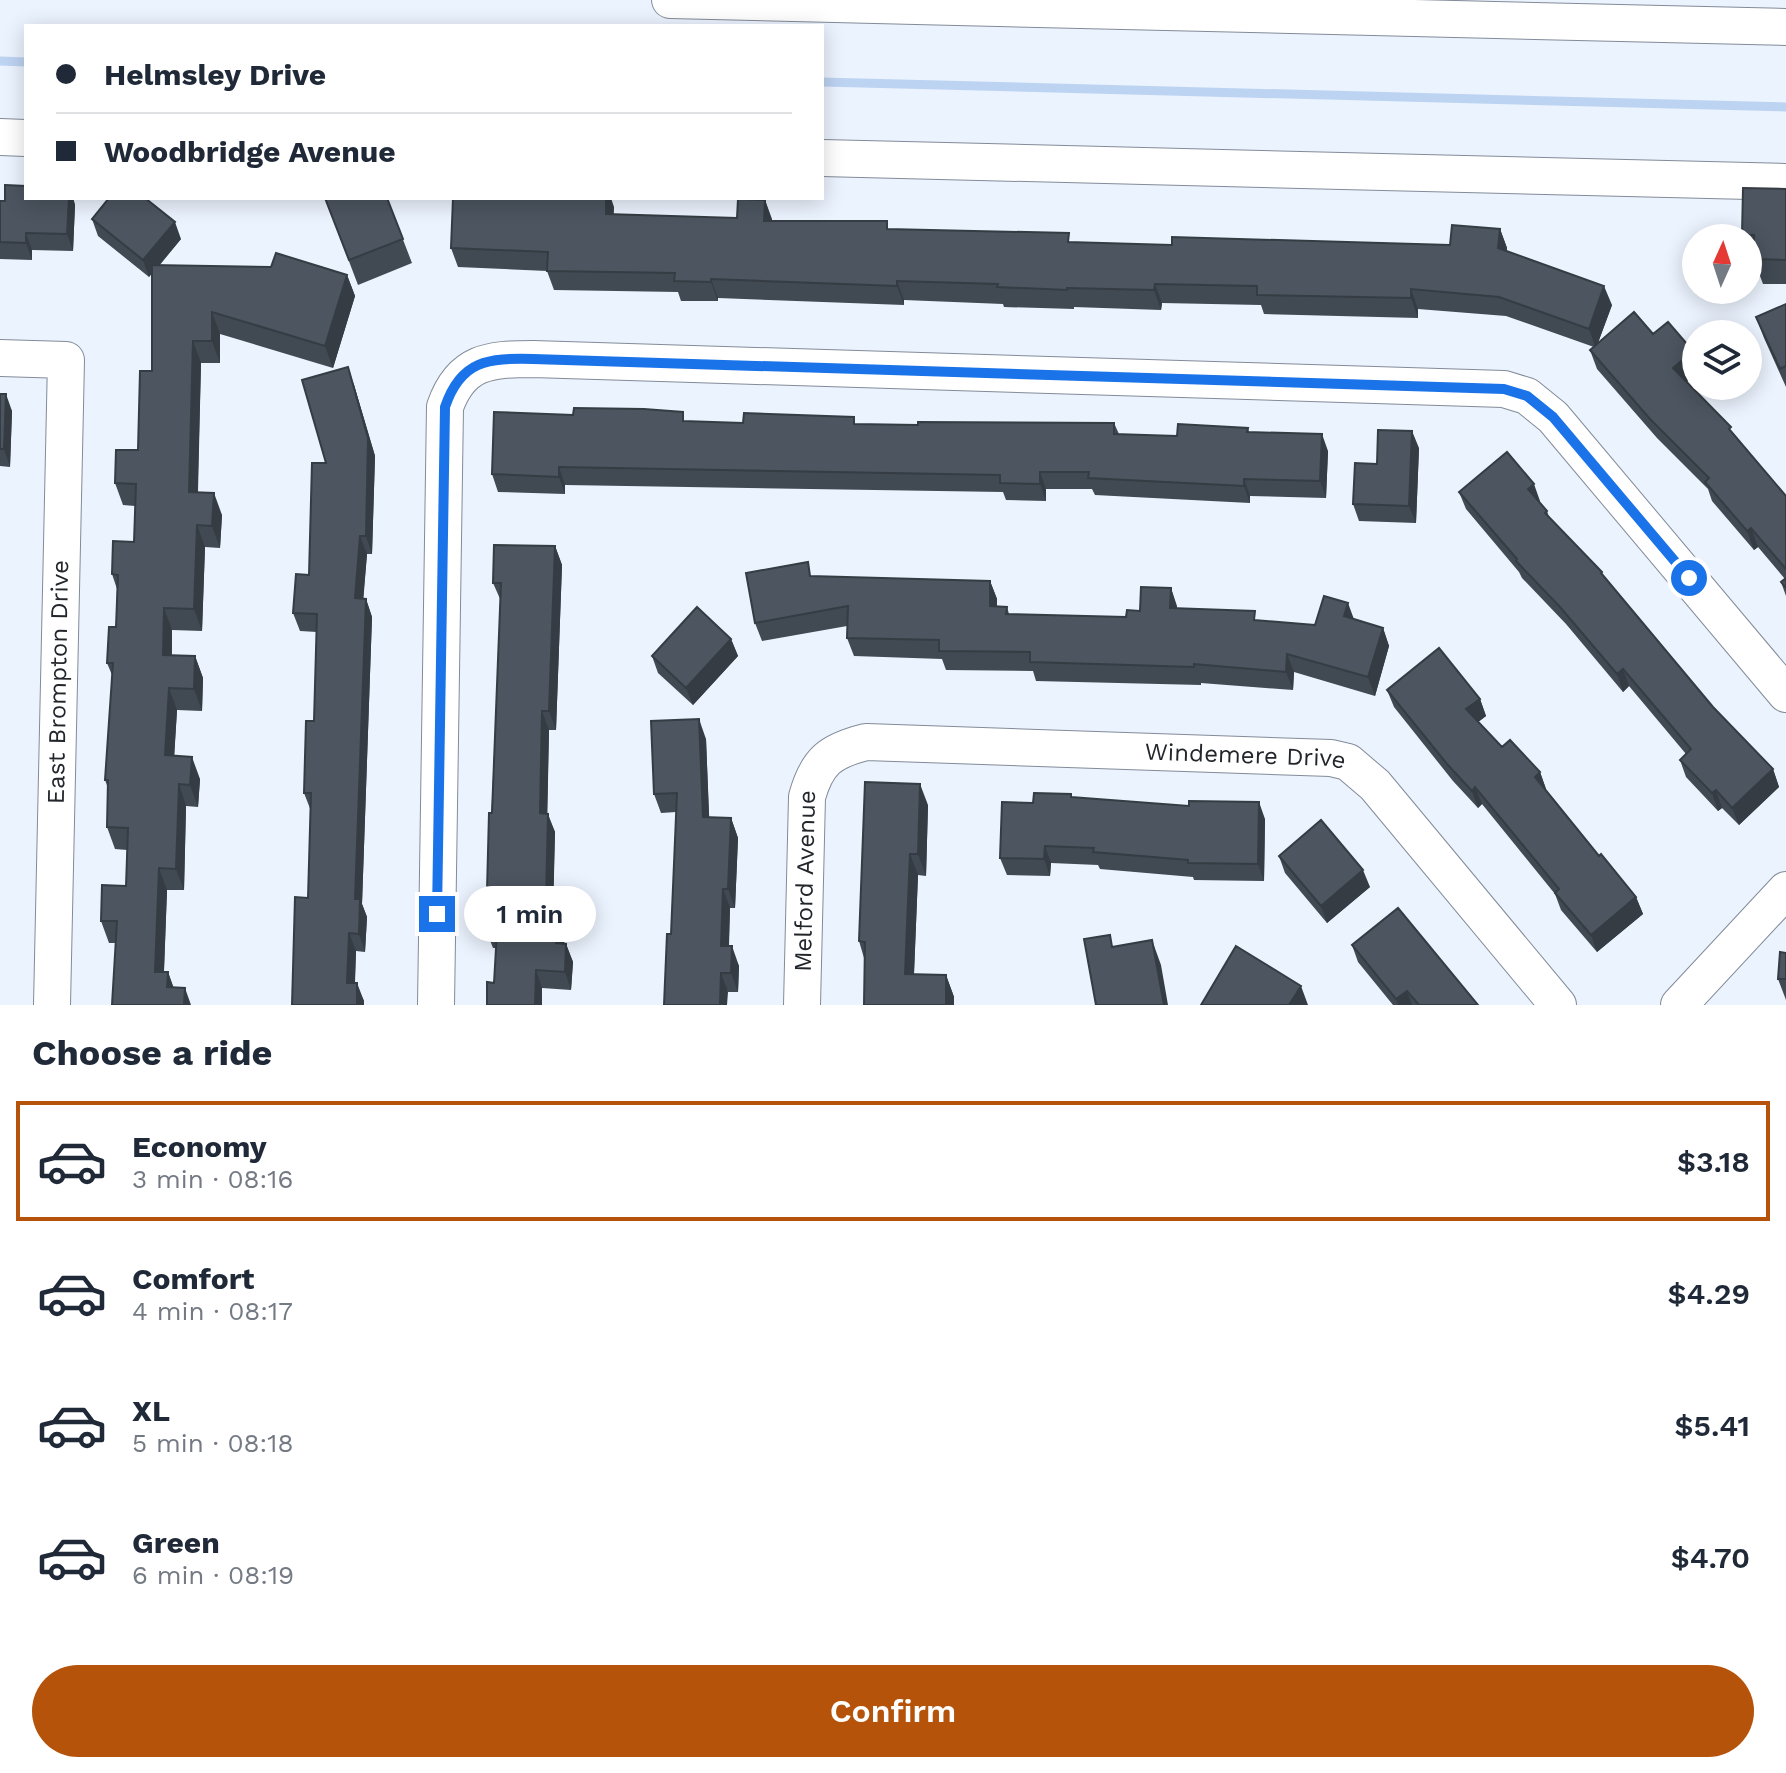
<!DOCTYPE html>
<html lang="en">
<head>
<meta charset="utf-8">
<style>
	:root { --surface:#fff; --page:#f2f2f3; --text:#1f2937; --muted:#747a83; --line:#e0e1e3; --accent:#b45309 }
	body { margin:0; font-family:"Work Sans",sans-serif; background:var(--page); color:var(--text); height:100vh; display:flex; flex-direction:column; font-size:30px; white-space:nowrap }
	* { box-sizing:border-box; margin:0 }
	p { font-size:26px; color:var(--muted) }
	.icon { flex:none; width:44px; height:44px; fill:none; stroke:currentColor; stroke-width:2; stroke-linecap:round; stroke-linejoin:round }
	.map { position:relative; height:1005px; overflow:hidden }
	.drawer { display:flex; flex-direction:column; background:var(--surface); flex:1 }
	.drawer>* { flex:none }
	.guide { position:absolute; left:24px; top:24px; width:800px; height:176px; border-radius:0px; box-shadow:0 4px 20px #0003; display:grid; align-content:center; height:176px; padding:0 32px; background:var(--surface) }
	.needle { width:52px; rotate:3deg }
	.controls { position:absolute; left:1682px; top:224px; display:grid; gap:16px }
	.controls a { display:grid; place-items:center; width:80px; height:80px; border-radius:50%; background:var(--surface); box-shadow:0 4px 20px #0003; font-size:40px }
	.end { position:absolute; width:36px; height:36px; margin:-18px; border:10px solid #1a73e8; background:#fff; box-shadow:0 0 0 4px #fff }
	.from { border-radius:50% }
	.bubble { position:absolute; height:56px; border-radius:28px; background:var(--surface); box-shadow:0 4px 20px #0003; font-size:26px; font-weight:600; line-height:56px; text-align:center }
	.guide b { display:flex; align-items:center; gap:28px; height:76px; font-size:30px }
	.guide b+b { border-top:2px solid var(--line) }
	.guide i { width:20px; height:20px; background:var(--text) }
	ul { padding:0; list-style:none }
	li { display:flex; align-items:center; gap:24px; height:120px; margin:0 16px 12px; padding:0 16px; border:4px solid transparent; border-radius:0px }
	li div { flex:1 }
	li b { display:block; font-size:30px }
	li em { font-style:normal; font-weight:600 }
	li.on { border-color:var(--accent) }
	li>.icon { width:72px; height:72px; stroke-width:1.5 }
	h2 { padding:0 32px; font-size:36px; line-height:96px }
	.cta { display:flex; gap:16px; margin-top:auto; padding:16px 32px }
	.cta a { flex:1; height:92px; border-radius:48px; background:var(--accent); color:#fff; font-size:32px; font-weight:600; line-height:92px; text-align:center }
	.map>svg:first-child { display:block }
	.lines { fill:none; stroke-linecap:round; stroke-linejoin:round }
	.stream { stroke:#bdd3f2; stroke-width:9 }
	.minor-casing { stroke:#828b98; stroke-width:38 }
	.minor { stroke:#fff; stroke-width:36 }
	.wall { fill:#414953 }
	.shaded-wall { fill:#353c43 }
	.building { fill:#4c5560; stroke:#353c43; stroke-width:2 }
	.route { stroke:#1a73e8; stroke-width:10 }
	.labels { text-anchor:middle; stroke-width:8; stroke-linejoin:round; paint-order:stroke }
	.street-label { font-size:24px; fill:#22262b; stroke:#fff }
</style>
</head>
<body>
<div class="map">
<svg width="1786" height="1005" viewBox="0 0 1786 1005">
	<rect width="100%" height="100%" fill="#ebf3fe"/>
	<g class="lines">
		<!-- stream -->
		<path class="stream" d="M 0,61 L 26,62
			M 822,82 L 1786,107"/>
		<defs>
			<g id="minor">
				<path d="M 670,0 L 1786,27"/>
				<path d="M 0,137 L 26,138"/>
				<path d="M 822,158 L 1786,182"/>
				<path d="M 0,358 L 66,360 L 52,1005"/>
				<path d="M 436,1005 L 445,407 C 461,361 489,359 533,359 L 1504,389 L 1527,396 L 1553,417 L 1786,694"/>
				<path id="s1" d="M 802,1005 L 807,797 C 817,761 830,751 866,742 L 1331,758 L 1348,762 L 1375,785 L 1558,1005"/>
				<path d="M 1679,1005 L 1786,890"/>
			</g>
		</defs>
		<!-- minor casing -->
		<use href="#minor" class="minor-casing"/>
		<!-- minor -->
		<use href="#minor" class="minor"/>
	</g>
	<!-- wall -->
	<path class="wall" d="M 1786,189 L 1786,284 L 1763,284 L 1754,260 L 1751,259 L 1748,251 L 1748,238 L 1743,238 L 1742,235 Z
		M 26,198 L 73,198 L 75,205 L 73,251 L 32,250 L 32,260 L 0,259 L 0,201 Z
		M 325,198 L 387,198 L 412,263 L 358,285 Z
		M 765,200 L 772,221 L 1072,242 L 1172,245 L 1450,245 L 1500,229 L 1507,248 L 1506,251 L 1612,305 L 1598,343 L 1653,334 L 1696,358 L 1696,374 L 1687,382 L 1733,433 L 1786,496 L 1786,596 L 1781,582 L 1785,579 L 1758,547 L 1754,550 L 1712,501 L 1708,489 L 1657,438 L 1597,369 L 1590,350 L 1594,347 L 1506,316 L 1418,309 L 1418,318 L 1264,314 L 1261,305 L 1162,303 L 1161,310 L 1074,307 L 1074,309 L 1004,307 L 1003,304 L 904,300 L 904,305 L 718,298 L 718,301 L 681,301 L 678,292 L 554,290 L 547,271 L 458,267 L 451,248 L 614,207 L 613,214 L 737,218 Z
		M 92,219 L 181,239 L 159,266 L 347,275 L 355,296 L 333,368 L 220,334 L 220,363 L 201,363 L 198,492 L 222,515 L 220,548 L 205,547 L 202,631 L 172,630 L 172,656 L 195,656 L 203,678 L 202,711 L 177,710 L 174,756 L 200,779 L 198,807 L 186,806 L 184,890 L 167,890 L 164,972 L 168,972 L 173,987 L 191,1005 L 116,943 L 109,943 L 101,921 L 126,886 L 127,850 L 115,849 L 107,827 L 108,788 L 105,780 L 112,675 L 107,663 L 116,627 L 117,589 L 112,574 L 134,542 L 135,506 L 123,505 L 115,483 L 138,450 L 152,371 L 152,273 L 149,277 L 98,236 Z
		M 1786,304 L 1786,387 L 1764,338 L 1756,317 Z
		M 354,385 L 375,456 L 372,554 L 367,554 L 363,599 L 366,599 L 372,617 L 362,904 L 367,917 L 365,952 L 356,951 L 355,983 L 364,1001 L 364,1005 L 292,1005 L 308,898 L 311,811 L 304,793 L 314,721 L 317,632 L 300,631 L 293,613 L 309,575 L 326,463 Z
		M 0,394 L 12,411 L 10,467 L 0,466 Z
		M 687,421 L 743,423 L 918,425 L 1114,423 L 1119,434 L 1177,436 L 1248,428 L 1249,432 L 1328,451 L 1326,498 L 1250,496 L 1250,503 L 1095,495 L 1092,489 L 1046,489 L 1046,501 L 1006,500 L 1003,492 L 565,485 L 565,494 L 498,492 L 492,474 Z
		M 1419,448 L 1416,523 L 1359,521 L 1353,504 Z
		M 1459,492 L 1540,501 L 1539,502 L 1547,511 L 1549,517 L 1602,572 L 1604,578 L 1713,707 L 1773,769 L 1779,787 L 1739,825 L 1722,808 L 1718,811 L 1686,777 L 1680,760 L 1686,754 L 1629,686 L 1623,692 L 1566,624 L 1522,578 L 1519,572 L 1466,509 Z
		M 555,546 L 562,565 L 556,730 L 549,730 L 547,814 L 555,832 L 553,901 L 566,920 L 564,944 L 566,944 L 573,962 L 571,990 L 542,988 L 542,1005 L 487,1005 L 494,983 L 496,948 L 493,948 L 486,930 L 501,601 L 493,583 Z
		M 813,576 L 990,581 L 997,599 L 997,607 L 1007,607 L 1009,614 L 1126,617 L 1140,611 L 1171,588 L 1177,609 L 1259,621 L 1315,625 L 1354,619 L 1383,628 L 1389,646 L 1375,696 L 1294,672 L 1293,690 L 1201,683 L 1201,685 L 1036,681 L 1033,671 L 946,670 L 942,659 L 854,656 L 847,638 L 847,626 L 762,641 L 755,623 Z
		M 731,639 L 738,656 L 693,705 L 658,673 L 652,656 Z
		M 1387,690 L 1480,699 L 1486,716 L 1478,722 L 1502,747 L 1540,772 L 1546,789 L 1546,790 L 1599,856 L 1636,897 L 1643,914 L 1597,952 L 1561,910 L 1555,894 L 1482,804 L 1478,808 L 1453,781 L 1394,707 Z
		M 706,739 L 709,818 L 731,818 L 738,838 L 735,908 L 730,908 L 729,946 L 739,966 L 738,992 L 728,992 L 671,934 L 676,812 L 661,813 L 654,794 Z
		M 1072,797 L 1265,819 L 1264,881 L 1194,880 L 1193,877 L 1100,869 L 1098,865 L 1051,863 L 1050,876 L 1007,875 L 1000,858 L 1033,803 Z
		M 928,805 L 926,876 L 918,875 L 914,975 L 946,975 L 954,997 L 954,1005 L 864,1005 L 864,958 L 859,941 Z
		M 1279,856 L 1370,887 L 1327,923 L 1285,873 Z
		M 1352,945 L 1478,1005 L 1393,1005 L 1358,962 Z
		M 1786,953 L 1786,1000 L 1778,979 Z"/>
	<!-- shaded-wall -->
	<path class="shaded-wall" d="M 69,198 L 73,198 L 75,205 L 73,251 L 67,234 Z
		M 606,198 L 611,198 L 614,207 L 613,233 L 606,214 Z
		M 765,200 L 772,219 L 771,240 L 764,221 Z
		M 175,222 L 181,239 L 149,277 L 143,260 Z
		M 1500,229 L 1507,248 L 1505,268 L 1498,248 Z
		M 26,233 L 32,250 L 32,260 L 26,243 Z
		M 347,275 L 355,296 L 333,368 L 325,346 Z
		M 711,279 L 718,298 L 718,301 L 711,282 Z
		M 897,281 L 904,300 L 904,305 L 897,286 Z
		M 1155,284 L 1162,303 L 1161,310 L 1154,290 Z
		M 1604,286 L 1612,305 L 1596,348 L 1589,329 Z
		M 1411,289 L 1418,309 L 1418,318 L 1411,298 Z
		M 212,312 L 220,334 L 220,363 L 212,341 Z
		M 193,341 L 201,363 L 197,514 L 189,492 Z
		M 1693,351 L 1696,358 L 1696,374 L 1680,387 L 1673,368 Z
		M 348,367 L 354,385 L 375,456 L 372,554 L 366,536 Z
		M 6,394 L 12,411 L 10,467 L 4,449 Z
		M 1412,431 L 1419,448 L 1416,523 L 1409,506 Z
		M 1322,434 L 1328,451 L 1326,498 L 1320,481 Z
		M 559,467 L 565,485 L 565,494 L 559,477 Z
		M 1040,472 L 1046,489 L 1046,501 L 1040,484 Z
		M 1244,479 L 1250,496 L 1250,503 L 1244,486 Z
		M 1534,484 L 1540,501 L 1534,506 L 1528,489 Z
		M 214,493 L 222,515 L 220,548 L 212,526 Z
		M 197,525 L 205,547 L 202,631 L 194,609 Z
		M 1751,528 L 1758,547 L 1754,550 L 1747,531 Z
		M 360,536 L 367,554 L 362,616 L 355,598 Z
		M 555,546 L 562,565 L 556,730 L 549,711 Z
		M 990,581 L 997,599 L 996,625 L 990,606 Z
		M 1171,588 L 1177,606 L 1176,627 L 1170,608 Z
		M 366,599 L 372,617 L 362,904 L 367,917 L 365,952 L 359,934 L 355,899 Z
		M 1348,603 L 1355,622 L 1344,616 Z
		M 164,608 L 172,630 L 171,677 L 163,655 Z
		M 1383,628 L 1389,646 L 1375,696 L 1368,677 Z
		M 731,639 L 738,656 L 693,705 L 686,688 Z
		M 1287,654 L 1294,672 L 1293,690 L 1286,672 Z
		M 195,656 L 203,678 L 202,711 L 194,689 Z
		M 1623,669 L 1629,686 L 1623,692 L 1617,674 Z
		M 169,688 L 177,710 L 173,777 L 165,755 Z
		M 1480,699 L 1486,716 L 1473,726 L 1466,709 Z
		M 542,711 L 549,730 L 547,832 L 540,813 Z
		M 699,719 L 706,739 L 710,837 L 703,817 Z
		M 192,757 L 200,779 L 198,807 L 190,785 Z
		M 1773,769 L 1779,787 L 1739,825 L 1732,808 Z
		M 1540,772 L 1546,789 L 1541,794 L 1535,777 Z
		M 179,784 L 186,806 L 184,890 L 176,869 Z
		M 920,784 L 928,805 L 926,876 L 918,854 Z
		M 1475,787 L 1482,804 L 1478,808 L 1472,791 Z
		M 1716,790 L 1722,808 L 1718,811 L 1712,793 Z
		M 1259,802 L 1265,819 L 1264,881 L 1258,864 Z
		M 548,814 L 555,832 L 553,919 L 546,901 Z
		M 731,818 L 738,838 L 735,908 L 728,889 Z
		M 1045,846 L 1051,863 L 1050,876 L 1044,859 Z
		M 910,854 L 918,875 L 913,996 L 905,974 Z
		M 159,868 L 167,890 L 163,994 L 155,972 Z
		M 1363,870 L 1370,887 L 1327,923 L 1321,906 Z
		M 723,889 L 730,908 L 728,966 L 721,946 Z
		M 1636,897 L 1643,914 L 1597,952 L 1591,935 Z
		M 559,901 L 566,920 L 563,962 L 556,943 Z
		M 349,933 L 356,951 L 354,1001 L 347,983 Z
		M 1152,940 L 1161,965 L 1168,1005 L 1164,1005 Z
		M 566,944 L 573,962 L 571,990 L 565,972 Z
		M 732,946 L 739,966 L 738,992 L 731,973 Z
		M 536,970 L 542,988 L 542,1005 L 535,1005 Z
		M 168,972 L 176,994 L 167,987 Z
		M 721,973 L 728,992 L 727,1005 L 720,1005 Z
		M 946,975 L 954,997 L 954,1005 L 946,1005 Z
		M 357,983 L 364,1001 L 364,1005 L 357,1005 Z
		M 1301,986 L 1308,1005 L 1289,1005 Z
		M 185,988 L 191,1005 L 184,1005 Z
		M 1407,991 L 1412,1005 L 1398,1005 L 1396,999 Z"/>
	<!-- building -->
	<path class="building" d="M 5,185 L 26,186 L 26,198 L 69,198 L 67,234 L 26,233 L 26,243 L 0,242 L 0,201 L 5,201 Z
		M 1743,188 L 1786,189 L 1786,260 L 1754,259 L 1754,235 L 1742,235 Z
		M 109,198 L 145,198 L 175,222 L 143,260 L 92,219 Z
		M 325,198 L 387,198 L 403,239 L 349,260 Z
		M 453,198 L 606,198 L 606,214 L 737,218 L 738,199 L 765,200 L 764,221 L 887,221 L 887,229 L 1069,233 L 1068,242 L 1172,245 L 1172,237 L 1450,245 L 1452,225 L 1500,229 L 1498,248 L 1604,286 L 1589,329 L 1499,297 L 1411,289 L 1411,298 L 1257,295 L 1257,286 L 1155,284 L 1154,290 L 1067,288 L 1067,290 L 997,287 L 998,284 L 897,281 L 897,286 L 711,279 L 711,282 L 674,281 L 675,273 L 547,271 L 548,252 L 451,248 Z
		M 276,253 L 347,275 L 325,346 L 212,312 L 212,341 L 193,341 L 189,492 L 214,493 L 212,526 L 197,525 L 194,609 L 164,608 L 163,655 L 195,656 L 194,689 L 169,688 L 165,755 L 192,757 L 190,785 L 179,784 L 176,869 L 159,868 L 155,972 L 168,972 L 167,987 L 185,988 L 184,1005 L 112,1005 L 117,921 L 101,921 L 102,885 L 126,886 L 128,828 L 107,827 L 108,780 L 105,780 L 113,663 L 107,663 L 109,627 L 116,627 L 118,575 L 112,574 L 113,541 L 134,542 L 136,484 L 115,483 L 116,450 L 138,450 L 140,371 L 152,371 L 152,265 L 271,267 Z
		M 1786,304 L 1786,366 L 1780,369 L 1756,317 Z
		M 1634,312 L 1653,334 L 1668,322 L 1693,351 L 1673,368 L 1731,427 L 1729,429 L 1786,496 L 1786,569 L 1751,528 L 1747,531 L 1705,482 L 1709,478 L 1650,419 L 1590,350 Z
		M 348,367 L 368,438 L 366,536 L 360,536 L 355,598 L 366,599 L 355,899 L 360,899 L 359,934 L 349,933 L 347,983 L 357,983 L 357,1005 L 292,1005 L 295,897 L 308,898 L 311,793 L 304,793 L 306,721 L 314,721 L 317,614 L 293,613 L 296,574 L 309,575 L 312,463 L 326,463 L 302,380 Z
		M 0,394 L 6,394 L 4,449 L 0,449 Z
		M 574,408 L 644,409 L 683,412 L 683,421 L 743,423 L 744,413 L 854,417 L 854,424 L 918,425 L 918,422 L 1114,423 L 1114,434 L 1177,436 L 1178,424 L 1248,428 L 1247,432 L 1322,434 L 1320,481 L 1244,479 L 1244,486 L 1088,478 L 1089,472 L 1040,472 L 1040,484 L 1000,483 L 1000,475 L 559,467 L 559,477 L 492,474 L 494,412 L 573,415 Z
		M 1378,430 L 1412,431 L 1409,506 L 1353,504 L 1355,463 L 1377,464 Z
		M 1507,452 L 1534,484 L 1528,489 L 1547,511 L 1545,513 L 1602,572 L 1601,573 L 1713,707 L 1773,769 L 1732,808 L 1716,790 L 1712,793 L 1680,760 L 1691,749 L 1623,669 L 1617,674 L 1560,607 L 1516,561 L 1517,559 L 1459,492 Z
		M 494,545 L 555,546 L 549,711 L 542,711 L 540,813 L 548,814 L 546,901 L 559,901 L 556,943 L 566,944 L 565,972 L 536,970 L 535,1005 L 487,1005 L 487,982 L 494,983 L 497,931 L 486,930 L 489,813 L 492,813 L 501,583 L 493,583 Z
		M 808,562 L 810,576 L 990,581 L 990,606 L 1007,607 L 1006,614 L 1126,617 L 1127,610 L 1140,611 L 1141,587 L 1171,588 L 1170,608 L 1255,611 L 1254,620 L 1315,625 L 1324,596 L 1348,603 L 1344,616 L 1383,628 L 1368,677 L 1287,654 L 1286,672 L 1194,664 L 1194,667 L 1030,662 L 1030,652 L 939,651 L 939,640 L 847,638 L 848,606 L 755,623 L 746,573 Z
		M 1786,578 L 1786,588 L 1781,582 Z
		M 697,607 L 731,639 L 686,688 L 652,656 Z
		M 1439,648 L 1480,699 L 1466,709 L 1502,747 L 1510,740 L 1540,772 L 1535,777 L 1599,856 L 1601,854 L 1636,897 L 1591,935 L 1555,893 L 1559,889 L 1475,787 L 1472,791 L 1447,764 L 1387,690 Z
		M 699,719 L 703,817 L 731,818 L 728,889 L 723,889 L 721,946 L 732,946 L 731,973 L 721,973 L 720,1005 L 664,1005 L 667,934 L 671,934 L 677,793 L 654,794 L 651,721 Z
		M 865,782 L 920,784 L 918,854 L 910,854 L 905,974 L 946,975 L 946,1005 L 864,1005 L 865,942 L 859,941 Z
		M 1034,793 L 1071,794 L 1071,797 L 1189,806 L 1189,801 L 1259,802 L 1258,864 L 1188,863 L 1188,860 L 1093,852 L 1094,848 L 1045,846 L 1044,859 L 1000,858 L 1002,802 L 1033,803 Z
		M 1321,820 L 1363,870 L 1321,906 L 1279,856 Z
		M 1398,908 L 1478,1005 L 1419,1005 L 1407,991 L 1396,999 L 1352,945 Z
		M 1110,935 L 1112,947 L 1152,940 L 1164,1005 L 1096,1005 L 1084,939 Z
		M 1236,946 L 1301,986 L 1289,1005 L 1201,1005 Z
		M 1780,952 L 1786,953 L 1786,979 L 1778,979 Z"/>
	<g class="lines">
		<!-- route -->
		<path class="route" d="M 437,914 L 445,407 C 461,360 488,358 533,359 L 1504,389 L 1527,396 L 1553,417 L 1689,578"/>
	</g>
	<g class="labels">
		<!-- street labels -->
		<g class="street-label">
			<text transform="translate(58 682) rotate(-89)" y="8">East Brompton Drive</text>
			<text dy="8" stroke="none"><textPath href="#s1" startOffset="674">Windemere Drive</textPath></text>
			<text dy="8" stroke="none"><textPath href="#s1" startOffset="124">Melford Avenue</textPath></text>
		</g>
	</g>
</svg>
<div class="controls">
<a><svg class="needle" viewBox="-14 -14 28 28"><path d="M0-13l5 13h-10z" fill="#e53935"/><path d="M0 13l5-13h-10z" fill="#747a83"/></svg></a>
<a><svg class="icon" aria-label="layers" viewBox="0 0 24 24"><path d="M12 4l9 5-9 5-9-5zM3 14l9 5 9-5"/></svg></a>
</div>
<i class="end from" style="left:1689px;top:578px"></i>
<i class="end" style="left:437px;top:914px"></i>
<div class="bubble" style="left:464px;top:886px;width:132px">1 min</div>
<div class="guide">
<b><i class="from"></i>Helmsley Drive</b>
<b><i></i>Woodbridge Avenue</b>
</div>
</div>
<section class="drawer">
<h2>Choose a ride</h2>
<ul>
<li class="on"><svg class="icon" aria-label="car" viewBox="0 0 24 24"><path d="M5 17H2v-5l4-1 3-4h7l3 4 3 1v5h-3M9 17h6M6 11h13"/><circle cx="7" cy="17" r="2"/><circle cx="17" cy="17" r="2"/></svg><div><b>Economy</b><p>3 min · 08:16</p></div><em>$3.18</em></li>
<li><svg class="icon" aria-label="car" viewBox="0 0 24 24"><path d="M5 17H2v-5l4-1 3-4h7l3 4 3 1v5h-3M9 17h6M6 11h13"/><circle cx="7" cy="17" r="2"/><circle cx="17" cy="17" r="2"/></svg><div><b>Comfort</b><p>4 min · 08:17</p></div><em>$4.29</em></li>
<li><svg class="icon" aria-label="car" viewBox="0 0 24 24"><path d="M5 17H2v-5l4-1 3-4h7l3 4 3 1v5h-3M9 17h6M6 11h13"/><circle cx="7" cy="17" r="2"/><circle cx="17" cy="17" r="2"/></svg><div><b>XL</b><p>5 min · 08:18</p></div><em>$5.41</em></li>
<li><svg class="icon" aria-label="car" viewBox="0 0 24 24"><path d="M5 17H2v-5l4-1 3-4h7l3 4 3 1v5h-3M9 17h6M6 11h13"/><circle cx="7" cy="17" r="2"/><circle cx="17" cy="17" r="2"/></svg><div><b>Green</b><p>6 min · 08:19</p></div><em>$4.70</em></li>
</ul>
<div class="cta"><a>Confirm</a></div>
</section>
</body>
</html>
